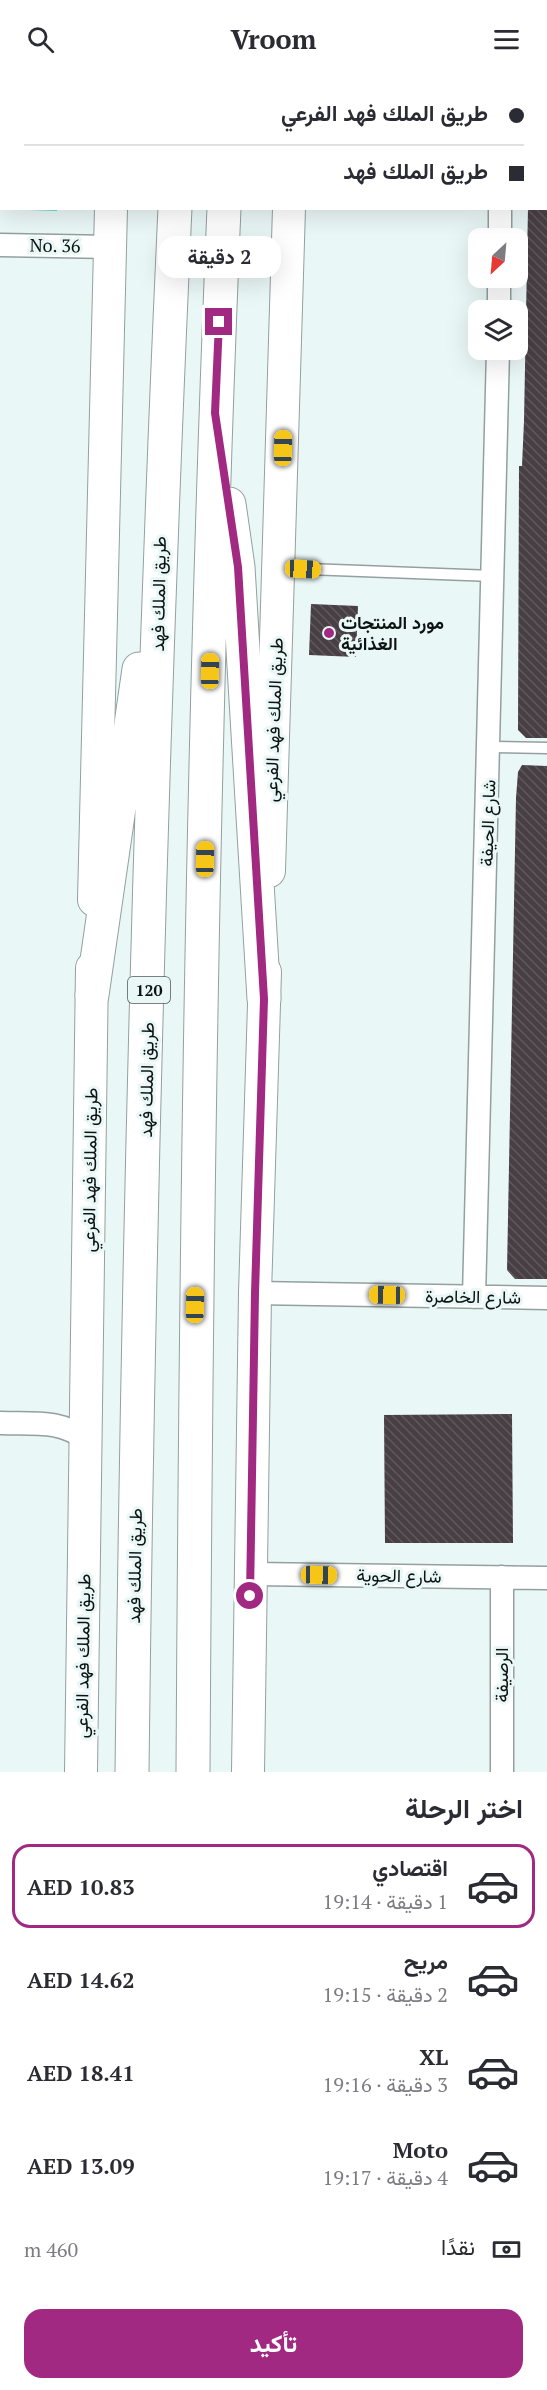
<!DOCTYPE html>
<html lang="ar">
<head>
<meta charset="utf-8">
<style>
	:root { --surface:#fff; --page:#f2f2f3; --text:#2b2b33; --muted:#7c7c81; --line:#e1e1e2; --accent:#a12981 }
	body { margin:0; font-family:"PT Serif",Vazirmatn,serif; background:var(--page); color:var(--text); direction:rtl; height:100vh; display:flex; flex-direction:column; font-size:22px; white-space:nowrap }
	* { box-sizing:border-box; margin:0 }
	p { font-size:20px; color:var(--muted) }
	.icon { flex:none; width:33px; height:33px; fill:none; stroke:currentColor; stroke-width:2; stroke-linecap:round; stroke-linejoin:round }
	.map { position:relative; height:1694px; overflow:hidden; direction:ltr }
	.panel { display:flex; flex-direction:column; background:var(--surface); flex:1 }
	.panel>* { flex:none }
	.banner { position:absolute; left:0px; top:0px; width:548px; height:132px; box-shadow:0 6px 24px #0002; direction:rtl; display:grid; align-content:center; height:132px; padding:0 24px; background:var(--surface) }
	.needle { width:39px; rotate:206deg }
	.buttons { position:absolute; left:468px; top:150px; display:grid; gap:12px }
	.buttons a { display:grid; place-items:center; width:60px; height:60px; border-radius:12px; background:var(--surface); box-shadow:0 6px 24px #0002; font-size:30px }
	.end { position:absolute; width:27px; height:27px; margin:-14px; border:8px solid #a12981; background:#fff; box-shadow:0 0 0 3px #fff }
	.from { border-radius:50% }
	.bubble { position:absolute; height:42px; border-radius:18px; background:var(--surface); box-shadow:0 6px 24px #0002; font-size:20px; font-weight:700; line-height:42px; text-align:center; direction:rtl }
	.car { position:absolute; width:18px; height:36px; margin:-18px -9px; border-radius:8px; box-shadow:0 0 4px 2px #0007; background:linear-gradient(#f5c518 24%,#345 0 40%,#f5c518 0 76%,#345 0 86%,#f5c518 0) }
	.banner b { display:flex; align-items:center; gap:21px; height:57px; font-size:22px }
	.banner b+b { border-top:2px solid var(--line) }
	.banner i { width:15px; height:15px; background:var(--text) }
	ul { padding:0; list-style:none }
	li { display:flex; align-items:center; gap:18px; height:84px; margin:0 12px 9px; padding:0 12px; border:3px solid transparent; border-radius:18px }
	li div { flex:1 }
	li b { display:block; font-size:22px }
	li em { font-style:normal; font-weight:700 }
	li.current { border-color:var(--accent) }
	li>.icon { width:54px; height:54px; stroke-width:1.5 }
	h2 { padding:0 24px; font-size:27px; line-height:72px }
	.pay { display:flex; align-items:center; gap:15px; height:66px; padding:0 24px; font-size:22px }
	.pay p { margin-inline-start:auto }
	.action { display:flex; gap:12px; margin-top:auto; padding:12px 24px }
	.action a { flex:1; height:69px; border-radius:18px; background:var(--accent); color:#fff; font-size:24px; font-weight:700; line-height:69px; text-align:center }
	header { display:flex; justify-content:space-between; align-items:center; height:78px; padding:0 24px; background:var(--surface); font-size:27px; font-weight:700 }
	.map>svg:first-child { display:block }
	.garden { fill:#62d6d0 }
	.building { fill:url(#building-back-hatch) }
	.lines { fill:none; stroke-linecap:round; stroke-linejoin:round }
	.lane-casing { stroke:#93a09f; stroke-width:13 }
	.street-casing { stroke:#93a09f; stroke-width:25 }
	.secondary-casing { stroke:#93a09f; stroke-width:34 }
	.highway-casing { stroke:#93a09f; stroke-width:35 }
	.lane { stroke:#fff; stroke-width:10 }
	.street { stroke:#fff; stroke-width:22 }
	.secondary { stroke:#fff; stroke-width:32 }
	.highway { stroke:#fff; stroke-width:33 }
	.route { stroke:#a12981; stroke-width:8 }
	.poi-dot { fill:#a12981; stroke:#e9f7f6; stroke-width:2 }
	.labels { text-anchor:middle; stroke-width:6; stroke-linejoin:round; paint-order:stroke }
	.shield { fill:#e9f7f6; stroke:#4f5756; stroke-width:1.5 }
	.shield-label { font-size:16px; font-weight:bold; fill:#0d1212 }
	.street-label { font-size:18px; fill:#0d1212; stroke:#e9f7f6 }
	.poi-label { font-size:18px; font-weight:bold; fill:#0d1212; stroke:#e9f7f6; text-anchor:start }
</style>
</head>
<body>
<header><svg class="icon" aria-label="menu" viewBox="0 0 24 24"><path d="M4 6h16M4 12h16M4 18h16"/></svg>Vroom<svg class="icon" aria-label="search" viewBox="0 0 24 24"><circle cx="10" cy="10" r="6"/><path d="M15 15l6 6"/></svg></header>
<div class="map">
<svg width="547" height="1694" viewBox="0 0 547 1694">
	<defs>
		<pattern id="building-back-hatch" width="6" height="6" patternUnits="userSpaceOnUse" patternTransform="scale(1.5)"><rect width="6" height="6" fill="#483f44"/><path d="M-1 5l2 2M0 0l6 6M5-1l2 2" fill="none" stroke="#5e575b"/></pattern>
	</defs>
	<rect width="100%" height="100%" fill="#e9f7f6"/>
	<!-- garden -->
	<path class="garden" d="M 0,0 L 60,0 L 2,2 L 2,130 L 57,130 L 57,133 L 0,131 Z"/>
	<!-- building -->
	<path class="building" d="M 528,130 L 547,130 L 547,660 L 526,660 L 518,652 L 519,388 L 522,388 L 524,343 Z
		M 311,526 L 358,528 L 356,579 L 309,577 Z
		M 522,687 L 547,688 L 547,1201 L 515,1201 L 507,1192 L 516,720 L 518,694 Z
		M 512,1336 L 513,1465 L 385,1465 L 384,1337 Z"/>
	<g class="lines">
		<defs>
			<path id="lane" d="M 281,490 L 493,498
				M 490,669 L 547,670"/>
			<path id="street" d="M 293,1 L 332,0
				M 503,2 L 503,0
				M 500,160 L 500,130
				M 0,167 L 111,169
				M 499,232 L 499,200
				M 255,1215 L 547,1220
				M 474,1219 L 498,272
				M 0,1345 C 31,1346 63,1341 87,1363
				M 250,1496 L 547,1500
				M 502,1499 L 502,1694"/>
			<path id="secondary" d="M 113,2 L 113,0
				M 293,2 L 293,0
				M 269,793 L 289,130
				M 94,822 L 111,130
				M 81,1694 L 92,890
				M 248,1694 L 255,1215 L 265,894"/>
			<path id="highway" d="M 172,0 L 172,2
				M 236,2 L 236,0
				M 229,426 L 238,489 L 264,921
				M 92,917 L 139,591
				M 132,1694 C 138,1173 151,651 175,130
				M 193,1694 C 196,1173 202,651 224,130"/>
		</defs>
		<!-- lane casing -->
		<use href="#lane" class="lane-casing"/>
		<!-- street casing -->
		<use href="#street" class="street-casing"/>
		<!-- secondary casing -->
		<use href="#secondary" class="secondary-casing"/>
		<!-- highway casing -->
		<use href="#highway" class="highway-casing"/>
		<!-- lane -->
		<use href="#lane" class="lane"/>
		<!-- street -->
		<use href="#street" class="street"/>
		<!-- secondary -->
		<use href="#secondary" class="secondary"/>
		<!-- highway -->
		<use href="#highway" class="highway"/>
	</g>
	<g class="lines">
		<!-- route -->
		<path class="route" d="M 219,244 L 215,335 L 238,489 L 264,921 L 255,1215 L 250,1518"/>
	</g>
	<!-- markers -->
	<circle class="poi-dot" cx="329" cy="555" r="6"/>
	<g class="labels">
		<!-- shield labels -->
		<rect class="shield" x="128" y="899" width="42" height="26" rx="4.5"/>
		<g class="shield-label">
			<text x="149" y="918">120</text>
		</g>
		<!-- street labels -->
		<g class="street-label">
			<text transform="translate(55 168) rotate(1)" y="6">No. 36</text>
			<text transform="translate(159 516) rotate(-89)" y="6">طريق الملك فهد</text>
			<text transform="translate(274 642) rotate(-88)" y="6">طريق الملك فهد الفرعي</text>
			<text transform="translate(488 745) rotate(-88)" y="6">شارع الحيفة</text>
			<text transform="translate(147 1002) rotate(-89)" y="6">طريق الملك فهد</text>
			<text transform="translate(90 1092) rotate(-89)" y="6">طريق الملك فهد الفرعي</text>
			<text transform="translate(473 1219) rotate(1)" y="6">شارع الخاصرة</text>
			<text transform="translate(135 1488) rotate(-89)" y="6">طريق الملك فهد</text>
			<text transform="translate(399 1498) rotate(1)" y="6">شارع الحوية</text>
			<text transform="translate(83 1578) rotate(-89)" y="6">طريق الملك فهد الفرعي</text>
			<text transform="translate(502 1597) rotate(-90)" y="6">الرصيفة</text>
		</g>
		<!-- poi labels -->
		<g class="poi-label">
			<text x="341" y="551">مورد المنتجات<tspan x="341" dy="21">الغذائية</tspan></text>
		</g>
	</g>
</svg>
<div class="buttons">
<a><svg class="needle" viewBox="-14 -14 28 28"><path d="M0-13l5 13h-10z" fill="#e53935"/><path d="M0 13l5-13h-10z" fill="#7c7c81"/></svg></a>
<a><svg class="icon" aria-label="layers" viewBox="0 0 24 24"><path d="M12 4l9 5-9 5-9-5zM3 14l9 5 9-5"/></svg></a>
</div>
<i class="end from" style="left:250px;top:1518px"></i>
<i class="end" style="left:219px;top:244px"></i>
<div class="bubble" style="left:158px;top:158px;width:123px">2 دقيقة</div>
<i class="car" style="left:283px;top:370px;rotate:1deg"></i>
<i class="car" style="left:303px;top:491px;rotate:93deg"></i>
<i class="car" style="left:210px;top:593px;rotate:1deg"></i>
<i class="car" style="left:205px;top:781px;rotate:1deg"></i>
<i class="car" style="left:387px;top:1217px;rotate:271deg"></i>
<i class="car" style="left:195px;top:1227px;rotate:1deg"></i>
<i class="car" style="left:319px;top:1497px;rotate:91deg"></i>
<div class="banner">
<b><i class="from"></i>طريق الملك فهد الفرعي</b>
<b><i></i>طريق الملك فهد</b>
</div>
</div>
<section class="panel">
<h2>اختر الرحلة</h2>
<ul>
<li class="current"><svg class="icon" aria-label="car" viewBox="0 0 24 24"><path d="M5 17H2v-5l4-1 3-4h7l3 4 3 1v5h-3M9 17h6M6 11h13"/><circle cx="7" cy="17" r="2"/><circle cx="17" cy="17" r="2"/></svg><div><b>اقتصادي</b><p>1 دقيقة · 19:14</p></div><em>AED 10.83</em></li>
<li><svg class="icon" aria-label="car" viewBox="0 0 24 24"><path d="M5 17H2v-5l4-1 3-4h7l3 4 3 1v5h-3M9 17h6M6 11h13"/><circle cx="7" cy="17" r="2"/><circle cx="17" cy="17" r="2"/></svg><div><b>مريح</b><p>2 دقيقة · 19:15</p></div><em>AED 14.62</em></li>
<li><svg class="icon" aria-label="car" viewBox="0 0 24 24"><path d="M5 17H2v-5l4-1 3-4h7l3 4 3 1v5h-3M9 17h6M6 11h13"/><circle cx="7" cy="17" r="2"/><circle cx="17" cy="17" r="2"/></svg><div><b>XL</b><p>3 دقيقة · 19:16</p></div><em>AED 18.41</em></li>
<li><svg class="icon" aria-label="car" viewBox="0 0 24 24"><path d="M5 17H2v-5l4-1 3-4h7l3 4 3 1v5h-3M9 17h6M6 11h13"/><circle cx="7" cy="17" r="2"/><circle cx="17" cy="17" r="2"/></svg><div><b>Moto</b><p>4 دقيقة · 19:17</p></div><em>AED 13.09</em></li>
</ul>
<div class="pay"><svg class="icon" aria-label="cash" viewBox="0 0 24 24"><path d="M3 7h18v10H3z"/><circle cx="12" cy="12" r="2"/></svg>نقدًا<p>460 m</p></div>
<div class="action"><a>تأكيد</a></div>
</section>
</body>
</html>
